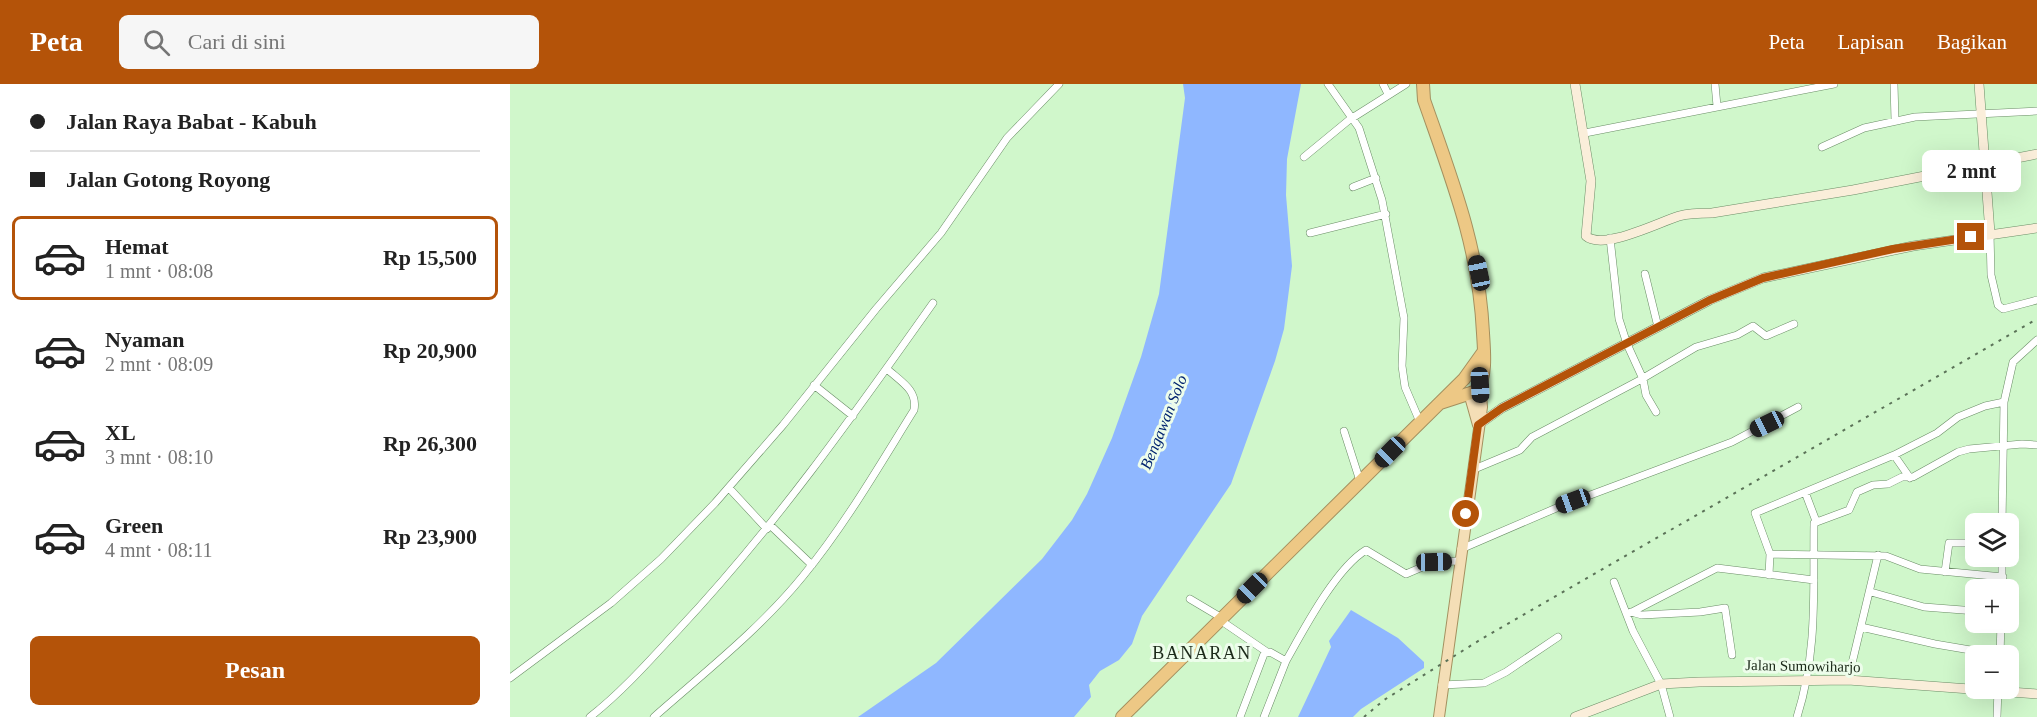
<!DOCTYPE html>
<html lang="id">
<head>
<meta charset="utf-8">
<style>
	:root { --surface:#fff; --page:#f6f6f6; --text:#222; --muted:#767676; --line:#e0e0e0; --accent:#b45309 }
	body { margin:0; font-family:Georgia,serif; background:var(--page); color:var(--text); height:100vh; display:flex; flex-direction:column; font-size:22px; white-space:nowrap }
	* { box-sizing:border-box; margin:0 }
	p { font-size:20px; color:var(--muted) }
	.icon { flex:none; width:33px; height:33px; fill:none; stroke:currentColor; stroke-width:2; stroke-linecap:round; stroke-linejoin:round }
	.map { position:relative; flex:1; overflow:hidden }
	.side { display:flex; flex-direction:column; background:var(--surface); width:510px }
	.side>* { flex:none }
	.hud { display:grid; align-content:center; height:132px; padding:0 30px; background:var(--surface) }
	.fabs { position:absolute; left:1455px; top:429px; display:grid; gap:12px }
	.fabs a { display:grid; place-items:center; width:54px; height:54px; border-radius:9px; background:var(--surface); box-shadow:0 6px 24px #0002; font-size:30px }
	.end { position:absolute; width:27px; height:27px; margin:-14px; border:8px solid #b45309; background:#fff; box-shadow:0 0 0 3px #fff }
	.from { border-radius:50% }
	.bubble { position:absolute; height:42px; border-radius:9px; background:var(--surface); box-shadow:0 6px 24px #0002; font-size:20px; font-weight:700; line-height:42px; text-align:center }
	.car { position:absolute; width:18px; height:36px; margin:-18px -9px; border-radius:8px; box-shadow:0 0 4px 2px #0007; background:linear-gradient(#222 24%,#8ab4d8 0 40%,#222 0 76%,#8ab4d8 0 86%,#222 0) }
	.hud b { display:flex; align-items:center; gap:21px; height:57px; font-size:22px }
	.hud b+b { border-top:2px solid var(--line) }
	.hud i { width:15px; height:15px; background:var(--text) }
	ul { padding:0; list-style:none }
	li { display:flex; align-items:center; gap:18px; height:84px; margin:0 12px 9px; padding:0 18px; border:3px solid transparent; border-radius:9px }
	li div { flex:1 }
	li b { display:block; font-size:22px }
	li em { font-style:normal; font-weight:700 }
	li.on { border-color:var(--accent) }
	li>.icon { width:54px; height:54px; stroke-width:1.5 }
	.primary-button { display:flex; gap:12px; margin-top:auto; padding:12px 30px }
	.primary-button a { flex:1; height:69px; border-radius:9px; background:var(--accent); color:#fff; font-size:24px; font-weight:700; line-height:69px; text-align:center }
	header { display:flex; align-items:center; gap:36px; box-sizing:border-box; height:84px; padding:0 30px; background:var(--accent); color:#fff }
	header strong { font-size:28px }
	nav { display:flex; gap:33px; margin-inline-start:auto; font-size:21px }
	.search { width:420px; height:54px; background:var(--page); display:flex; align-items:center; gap:15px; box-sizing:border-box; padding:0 21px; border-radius:9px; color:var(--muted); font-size:22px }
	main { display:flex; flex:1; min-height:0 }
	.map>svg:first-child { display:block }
	.water { fill:#8fb7ff }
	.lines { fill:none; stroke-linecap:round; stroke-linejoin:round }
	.street-casing { stroke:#6a8d66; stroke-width:8 }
	.secondary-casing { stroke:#6a8d66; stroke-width:10 }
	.primary-casing { stroke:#a4905f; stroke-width:12 }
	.highway-casing { stroke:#a4905f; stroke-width:14 }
	.street { stroke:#fff; stroke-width:7 }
	.secondary { stroke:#faeeda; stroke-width:9 }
	.primary { stroke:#f4deb6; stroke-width:10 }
	.highway { stroke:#edc885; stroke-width:12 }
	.rail { stroke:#5b7258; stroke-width:2; stroke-dasharray:3 6; stroke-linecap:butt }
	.route { stroke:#b45309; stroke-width:8 }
	.labels { text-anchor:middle; stroke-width:6; stroke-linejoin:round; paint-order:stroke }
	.street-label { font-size:15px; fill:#1b2919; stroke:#edfdeb }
	.water-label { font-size:16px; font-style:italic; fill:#00236f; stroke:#edfdeb }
	.quarter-label { font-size:18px; letter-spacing:1.5px; fill:#1b2919; stroke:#edfdeb }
</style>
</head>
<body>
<header>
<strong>Peta</strong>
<div class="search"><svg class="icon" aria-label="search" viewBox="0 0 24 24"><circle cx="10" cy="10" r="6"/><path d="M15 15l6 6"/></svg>Cari di sini</div>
<nav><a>Peta</a><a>Lapisan</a><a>Bagikan</a></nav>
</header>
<main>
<section class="side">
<div class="hud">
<b><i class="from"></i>Jalan Raya Babat - Kabuh</b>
<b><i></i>Jalan Gotong Royong</b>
</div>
<ul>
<li class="on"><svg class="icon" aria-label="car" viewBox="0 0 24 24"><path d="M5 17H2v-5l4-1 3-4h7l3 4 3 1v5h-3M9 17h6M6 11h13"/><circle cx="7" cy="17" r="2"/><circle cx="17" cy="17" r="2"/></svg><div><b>Hemat</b><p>1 mnt · 08:08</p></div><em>Rp 15,500</em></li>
<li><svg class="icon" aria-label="car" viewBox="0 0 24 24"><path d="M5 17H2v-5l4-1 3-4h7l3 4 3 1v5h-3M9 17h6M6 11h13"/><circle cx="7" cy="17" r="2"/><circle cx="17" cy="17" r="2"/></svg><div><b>Nyaman</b><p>2 mnt · 08:09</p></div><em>Rp 20,900</em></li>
<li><svg class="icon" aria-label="car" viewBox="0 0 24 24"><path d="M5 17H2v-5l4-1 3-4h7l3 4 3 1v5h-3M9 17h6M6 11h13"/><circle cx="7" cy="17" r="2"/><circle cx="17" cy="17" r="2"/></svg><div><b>XL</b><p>3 mnt · 08:10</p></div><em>Rp 26,300</em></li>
<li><svg class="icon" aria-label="car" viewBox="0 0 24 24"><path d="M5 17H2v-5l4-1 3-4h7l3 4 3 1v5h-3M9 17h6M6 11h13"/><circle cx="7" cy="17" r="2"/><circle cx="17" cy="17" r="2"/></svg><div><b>Green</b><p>4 mnt · 08:11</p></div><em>Rp 23,900</em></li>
</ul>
<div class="primary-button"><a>Pesan</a></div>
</section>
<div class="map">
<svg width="1527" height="633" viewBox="0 0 1527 633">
	<rect width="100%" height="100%" fill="#d0f7cb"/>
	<!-- water -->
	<path class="water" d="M 673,0 L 791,0 L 777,75 L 776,111 L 782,182 L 774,245 L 765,277 L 721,400 L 632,532 L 622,560 L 609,576 L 590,587 L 579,601 L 581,613 L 564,633 L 348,633 L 426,579 L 532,475 L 562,436 L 577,410 L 602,354 L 631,273 L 649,210 L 675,14 Z
		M 841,526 L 888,554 L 914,578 L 914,584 L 851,625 L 843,633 L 788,633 L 821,563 L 819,557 Z"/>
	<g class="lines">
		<defs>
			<path id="street" d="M 818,0 L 849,44 L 872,116 L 894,234 L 892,282 L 895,303 L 910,338
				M 873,0 L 878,10
				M 1205,0 L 1207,22
				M 1384,0 L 1385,36
				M 1075,49 L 1324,0
				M 1312,63 L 1354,44 L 1405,33 L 1527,27
				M 794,73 L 839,36 L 896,0
				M 843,103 L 866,94
				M 800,149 L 876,130
				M 1480,149 L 1481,191 L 1488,221 L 1493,225 L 1527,216
				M 1100,154 L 1109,235 L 1117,260 L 1133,295 L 1136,311 L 1146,328
				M 1135,190 L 1148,243
				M 304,301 L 343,332
				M 834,347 L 850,397
				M 1384,371 L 1400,394
				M 962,386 L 1010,366 L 1022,353 L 1130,296 L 1186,263 L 1227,251 L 1243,242 L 1256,252 L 1284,240
				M 219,404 L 257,445
				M 1295,408 L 1306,437
				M 1492,440 L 1494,318 L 1503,278 L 1527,256
				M 260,441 L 302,481
				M 951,465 L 1051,422 L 1222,358 L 1288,323
				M 1260,470 L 1376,472 L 1410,485 L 1493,493
				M 1492,472 L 1492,506
				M 1435,488 L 1439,459 L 1466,459
				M 1259,491 L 1260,470 L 1245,429 L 1384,371 L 1427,349 L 1448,333 L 1475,322 L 1494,318
				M 1104,498 L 1123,547 L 1151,600 L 1160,633
				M 1361,508 L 1414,523 L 1466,527
				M 680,515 L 712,534
				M 1121,528 L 1132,531 L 1190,528 L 1215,524 L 1222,571
				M 1118,530 L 1207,484 L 1304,496
				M 710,536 L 757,568
				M 1351,543 L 1425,560 L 1490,571
				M 1490,572 L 1491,538
				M 0,594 L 101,519 L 151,475 L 205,419 L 273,341 L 366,225 L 431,149 L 497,54 L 549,0
				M 1338,596 L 1368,471
				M 932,601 L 974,599 L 996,588 L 1048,553
				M 80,633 C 113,607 140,576 168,546 C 263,445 343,332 423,219
				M 144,633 C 195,588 250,545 293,492 C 335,441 369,382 404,326 C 408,306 390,297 377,285
				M 730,633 L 754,570 L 760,568 L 776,577 C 794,545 826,484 856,466 L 896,490 L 924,478 L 949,477
				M 754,633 L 776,577
				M 1287,633 C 1308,567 1303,506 1304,439 L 1339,426 L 1347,408 L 1363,401 L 1378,400 L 1392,393 L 1403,393 L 1448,368 L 1459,365 L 1512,360 L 1527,361
				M 1487,633 L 1488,604"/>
			<path id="secondary" d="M 1065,0 L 1081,97 L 1076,152 C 1093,167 1149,138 1169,132 C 1180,129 1191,129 1202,129 L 1343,106 L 1527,70
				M 1469,0 L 1480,149
				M 968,341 L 992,324 L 1200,216 L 1253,194 L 1403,162 L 1527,144
				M 1065,633 L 1151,600 L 1189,598 L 1338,596 L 1527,610"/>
			<path id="primary" d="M 959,309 L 968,341
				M 929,633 L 972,323 L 970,301"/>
			<path id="highway" d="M 913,0 L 914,16 C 942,96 969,163 973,249 C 974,267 977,291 967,307 L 930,319
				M 612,633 L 954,295 L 974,267"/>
		</defs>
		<!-- street casing -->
		<use href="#street" class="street-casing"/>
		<!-- secondary casing -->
		<use href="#secondary" class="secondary-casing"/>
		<!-- primary casing -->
		<use href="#primary" class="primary-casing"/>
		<!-- highway casing -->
		<use href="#highway" class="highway-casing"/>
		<!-- street -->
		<use href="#street" class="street"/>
		<!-- secondary -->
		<use href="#secondary" class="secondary"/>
		<!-- primary -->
		<use href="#primary" class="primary"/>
		<!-- highway -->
		<use href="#highway" class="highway"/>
		<!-- rail -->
		<path class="rail" d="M 854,633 L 874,616 L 973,554 L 1527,235"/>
	</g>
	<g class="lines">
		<!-- route -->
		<path class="route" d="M 956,430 L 968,341 L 992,324 L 1200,216 L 1253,194 L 1383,165 L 1461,153"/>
	</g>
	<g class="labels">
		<!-- street labels -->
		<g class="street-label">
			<text transform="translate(1293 582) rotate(1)" y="5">Jalan Sumowiharjo</text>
		</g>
		<!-- water labels -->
		<g class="water-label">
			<text transform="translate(653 338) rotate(-68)" y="6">Bengawan Solo</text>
		</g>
		<!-- quarter labels -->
		<g class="quarter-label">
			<text x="692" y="575">BANARAN</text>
		</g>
	</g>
</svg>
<div class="fabs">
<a><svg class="icon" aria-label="layers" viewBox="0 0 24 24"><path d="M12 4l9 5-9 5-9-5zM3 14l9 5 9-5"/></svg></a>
<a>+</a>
<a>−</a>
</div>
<i class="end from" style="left:956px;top:430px"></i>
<i class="end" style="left:1461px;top:153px"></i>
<div class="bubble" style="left:1412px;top:66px;width:99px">2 mnt</div>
<i class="car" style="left:969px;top:189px;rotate:348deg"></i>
<i class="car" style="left:970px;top:301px;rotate:177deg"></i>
<i class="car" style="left:1257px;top:340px;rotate:244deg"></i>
<i class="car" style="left:880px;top:368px;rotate:225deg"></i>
<i class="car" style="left:1063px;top:417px;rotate:250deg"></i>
<i class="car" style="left:924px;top:478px;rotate:89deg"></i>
<i class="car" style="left:742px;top:504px;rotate:225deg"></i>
</div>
</main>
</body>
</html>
